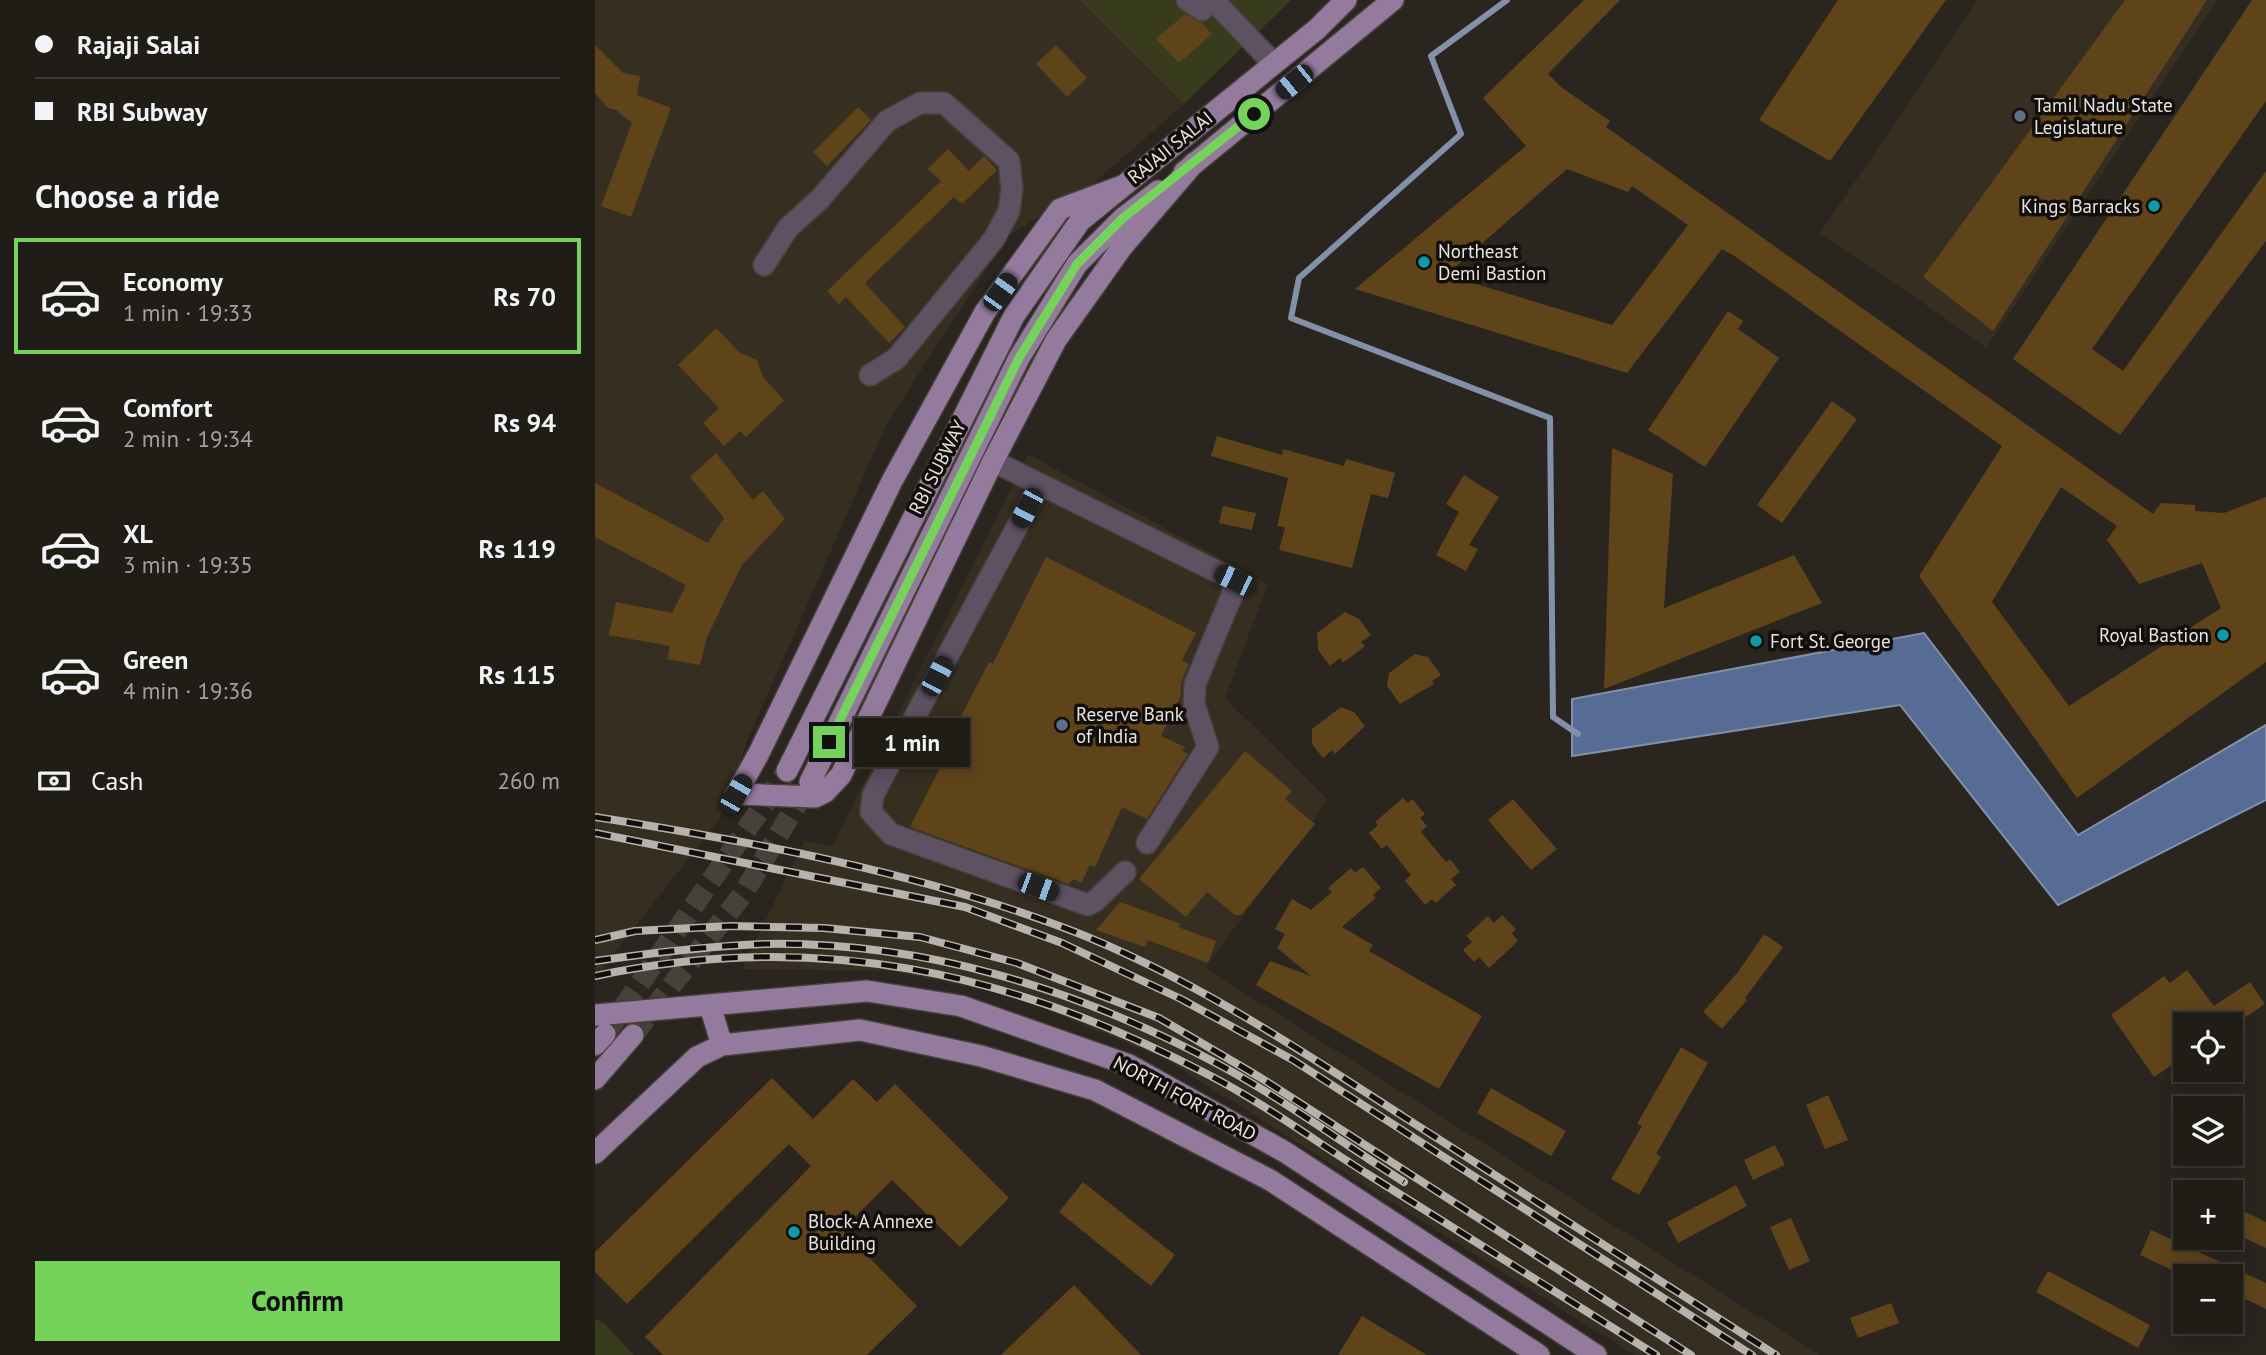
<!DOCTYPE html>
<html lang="en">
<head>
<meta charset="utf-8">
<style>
	:root { --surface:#201c16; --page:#2d2923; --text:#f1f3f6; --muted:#a2a1a1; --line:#3d3a35; --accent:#75d25b }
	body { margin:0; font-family:"PT Sans",sans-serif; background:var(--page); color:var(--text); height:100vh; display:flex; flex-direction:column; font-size:26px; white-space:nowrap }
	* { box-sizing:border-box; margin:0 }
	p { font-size:23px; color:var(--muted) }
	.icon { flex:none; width:38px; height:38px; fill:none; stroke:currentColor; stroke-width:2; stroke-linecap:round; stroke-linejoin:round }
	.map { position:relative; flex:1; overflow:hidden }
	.panel { display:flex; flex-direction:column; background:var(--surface); width:595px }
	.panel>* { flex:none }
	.guide { display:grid; align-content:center; height:154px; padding:0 35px; background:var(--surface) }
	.controls { position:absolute; left:1578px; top:1012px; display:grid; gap:14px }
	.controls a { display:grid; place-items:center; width:70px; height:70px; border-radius:0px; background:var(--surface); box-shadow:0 4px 18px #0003,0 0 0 2px var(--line); font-size:35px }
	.end { position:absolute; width:32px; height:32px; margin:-16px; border:9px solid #75d25b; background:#111; box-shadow:0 0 0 4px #111 }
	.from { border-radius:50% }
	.bubble { position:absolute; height:49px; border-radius:0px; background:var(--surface); box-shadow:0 4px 18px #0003,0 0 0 2px var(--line); font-size:23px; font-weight:700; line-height:49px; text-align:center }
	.car { position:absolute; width:21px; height:42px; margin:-21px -10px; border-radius:9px; box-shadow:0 0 5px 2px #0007; background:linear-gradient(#222 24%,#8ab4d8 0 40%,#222 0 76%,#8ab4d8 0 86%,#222 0) }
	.guide b { display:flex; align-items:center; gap:24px; height:66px; font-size:26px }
	.guide b+b { border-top:2px solid var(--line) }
	.guide i { width:18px; height:18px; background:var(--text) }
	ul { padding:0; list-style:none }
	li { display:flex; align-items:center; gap:21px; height:116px; margin:0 14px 10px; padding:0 21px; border:4px solid transparent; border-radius:0px }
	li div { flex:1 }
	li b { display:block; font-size:26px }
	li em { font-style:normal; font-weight:700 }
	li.selected { border-color:var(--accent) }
	li>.icon { width:63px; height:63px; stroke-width:1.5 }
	h2 { padding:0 35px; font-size:32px; line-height:84px }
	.pay { display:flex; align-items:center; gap:18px; height:77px; padding:0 35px; font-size:26px }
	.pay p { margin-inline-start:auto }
	.primary-button { display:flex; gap:14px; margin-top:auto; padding:14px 35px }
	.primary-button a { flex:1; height:80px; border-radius:0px; background:var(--accent); color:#111; font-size:28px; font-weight:700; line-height:80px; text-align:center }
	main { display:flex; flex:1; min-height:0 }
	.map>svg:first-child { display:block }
	.built { fill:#372e22 }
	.green { fill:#383b1c }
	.water { fill:#576c94; stroke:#8290aa; stroke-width:2 }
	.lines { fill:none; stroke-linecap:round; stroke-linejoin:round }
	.stream { stroke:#8290aa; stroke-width:6 }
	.building { fill:#5f441a; fill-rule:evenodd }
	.primary-tunnel { stroke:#46423b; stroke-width:21; stroke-dasharray:21 10; stroke-linecap:butt }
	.street-casing { stroke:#444039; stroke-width:24 }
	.primary-casing { stroke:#444039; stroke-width:24 }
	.street { stroke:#5d5162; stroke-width:21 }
	.primary { stroke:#947b9e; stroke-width:21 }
	.rail-casing { stroke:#b6b3ad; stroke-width:8 }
	.rail { stroke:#110e0c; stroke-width:5; stroke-dasharray:16; stroke-linecap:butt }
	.route { stroke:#75d25b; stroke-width:9 }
	.service-dot { fill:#5c6f8a; stroke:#110e0c; stroke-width:2.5 }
	.culture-dot { fill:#0f9aa8; stroke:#110e0c; stroke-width:2.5 }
	.labels { text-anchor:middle; stroke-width:7; stroke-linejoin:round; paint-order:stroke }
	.poi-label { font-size:19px; fill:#e7e4df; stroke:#110e0c; text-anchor:start }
	.street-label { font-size:19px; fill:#e7e4df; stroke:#110e0c }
</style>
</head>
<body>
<main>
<section class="panel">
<div class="guide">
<b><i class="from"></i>Rajaji Salai</b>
<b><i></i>RBI Subway</b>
</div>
<h2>Choose a ride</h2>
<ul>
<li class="selected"><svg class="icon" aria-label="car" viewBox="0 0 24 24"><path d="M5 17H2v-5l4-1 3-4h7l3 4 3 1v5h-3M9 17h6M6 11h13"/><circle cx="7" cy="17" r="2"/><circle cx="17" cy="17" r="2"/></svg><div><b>Economy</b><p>1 min · 19:33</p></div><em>Rs 70</em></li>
<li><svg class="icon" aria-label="car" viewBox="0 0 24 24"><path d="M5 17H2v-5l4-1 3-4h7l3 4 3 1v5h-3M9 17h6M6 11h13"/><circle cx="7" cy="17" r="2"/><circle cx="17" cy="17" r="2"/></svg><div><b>Comfort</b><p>2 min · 19:34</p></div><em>Rs 94</em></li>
<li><svg class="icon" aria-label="car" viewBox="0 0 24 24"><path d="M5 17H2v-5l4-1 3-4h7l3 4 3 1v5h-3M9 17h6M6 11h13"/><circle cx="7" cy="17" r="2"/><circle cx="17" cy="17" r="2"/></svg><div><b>XL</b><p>3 min · 19:35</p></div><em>Rs 119</em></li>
<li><svg class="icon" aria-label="car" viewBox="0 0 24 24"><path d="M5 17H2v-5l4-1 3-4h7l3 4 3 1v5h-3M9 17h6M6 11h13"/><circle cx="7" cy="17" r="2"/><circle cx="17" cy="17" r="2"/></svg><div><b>Green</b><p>4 min · 19:36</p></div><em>Rs 115</em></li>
</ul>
<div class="pay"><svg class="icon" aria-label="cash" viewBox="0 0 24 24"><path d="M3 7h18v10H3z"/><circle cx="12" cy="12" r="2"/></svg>Cash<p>260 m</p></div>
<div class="primary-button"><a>Confirm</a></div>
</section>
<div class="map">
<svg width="1671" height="1355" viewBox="0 0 1671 1355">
	<rect width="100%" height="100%" fill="#2a251e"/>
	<!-- built -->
	<path class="built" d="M 0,0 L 484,0 L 589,104 L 498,184 L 413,236 L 292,423 L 153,739 L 125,818 L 0,978 Z
		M 1383,0 L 1622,0 L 1392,347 L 1225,233 Z
		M 433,454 L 673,584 L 630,698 L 733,800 L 610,968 L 1225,1355 L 1039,1355 L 570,1059 L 422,997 L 298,971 L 147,969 L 209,841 L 237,846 Z"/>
	<!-- green -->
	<path class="green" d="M 484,0 L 696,0 L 589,104 Z
		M 0,1319 L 9,1323 L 39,1355 L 0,1355 Z"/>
	<!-- water -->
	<path class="water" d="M 1329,633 L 1483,835 L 1671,725 L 1671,800 L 1463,905 L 1305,705 L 977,756 L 977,699 Z"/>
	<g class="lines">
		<!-- stream -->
		<path class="stream" d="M 912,0 L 836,56 L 866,134 L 704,278 L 696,318 L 955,418 L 958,717 L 983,734"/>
	</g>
	<!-- building -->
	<path class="building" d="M 989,0 L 1025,0 L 953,74 L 966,87 L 1015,121 L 1011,127 L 1558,514 L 1566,503 L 1600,505 L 1600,511 L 1629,513 L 1671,497 L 1671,662 L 1482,798 L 1324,576 L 1407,446 L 1141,257 L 1127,249 L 1032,373 L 760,289 L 931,146 L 888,98 ZM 972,169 L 1033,192 L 1037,186 L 1093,225 L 1017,325 L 851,275 ZM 1466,487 L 1522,526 L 1512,540 L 1544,584 L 1607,563 L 1626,608 L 1474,706 L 1397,602 Z
		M 1243,0 L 1351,0 L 1235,161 L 1164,120 Z
		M 1530,0 L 1612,0 L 1398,331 L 1328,277 Z
		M 1657,0 L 1671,0 L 1671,101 L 1497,349 L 1528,371 L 1671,171 L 1671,241 L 1525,435 L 1418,359 Z
		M 590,14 L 607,23 L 617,34 L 584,63 L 561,39 Z
		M 0,45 L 28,73 L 45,76 L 42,95 L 76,108 L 36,217 L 6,206 L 37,123 L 21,110 L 13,108 L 0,93 Z
		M 461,45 L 492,78 L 472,97 L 441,64 Z
		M 263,107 L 276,120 L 232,166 L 218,152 Z
		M 353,149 L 374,171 L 389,156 L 402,170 L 367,204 L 359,197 L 270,283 L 310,327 L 294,343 L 251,297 L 244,304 L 232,291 L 346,181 L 333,169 Z
		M 1133,311 L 1148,321 L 1143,329 L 1184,358 L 1110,467 L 1053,430 Z
		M 121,328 L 145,353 L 162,360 L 168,377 L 189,400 L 151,437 L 145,431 L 129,446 L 108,423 L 124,408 L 83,365 Z
		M 1237,401 L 1262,419 L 1187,523 L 1162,505 Z
		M 622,436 L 687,455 L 688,449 L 749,466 L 751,459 L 800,473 L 793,498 L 776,494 L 757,568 L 684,550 L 690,527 L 682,526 L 693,478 L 616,456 Z
		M 1017,448 L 1078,474 L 1069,608 L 1199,555 L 1227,603 L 1009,689 Z
		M 121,453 L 158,500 L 168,491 L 190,519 L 147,565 L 112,637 L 105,665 L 72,659 L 75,646 L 14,635 L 21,602 L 77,613 L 91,585 L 0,537 L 0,483 L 113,543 L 129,518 L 95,477 Z
		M 869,475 L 904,497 L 874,545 L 883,549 L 871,571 L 841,555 L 864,512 L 851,504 Z
		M 628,506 L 661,513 L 657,530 L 624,523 Z
		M 451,557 L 601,633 L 587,660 L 594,664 L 586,683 L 586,696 L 566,736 L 590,747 L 587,751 L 593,754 L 552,819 L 527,807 L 500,867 L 495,865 L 486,883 L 479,879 L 473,884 L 315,827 L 366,726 L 362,724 L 394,662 L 398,664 Z
		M 750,612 L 764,619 L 776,635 L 766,642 L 770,646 L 748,663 L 745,658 L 735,666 L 723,650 L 722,633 Z
		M 820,654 L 833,657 L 846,675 L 837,681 L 839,684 L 805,704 L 792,686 L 794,673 Z
		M 746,707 L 759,712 L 770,726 L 740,754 L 737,750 L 728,758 L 717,744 L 717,729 Z
		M 650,751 L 697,791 L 690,799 L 720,824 L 646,915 L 640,915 L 612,892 L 591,917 L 544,879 Z
		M 808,798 L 813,803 L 817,799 L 830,814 L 825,818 L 832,826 L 826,832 L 851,862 L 855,859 L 865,872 L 856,879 L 861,885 L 841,903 L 837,899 L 830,905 L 810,881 L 816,875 L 792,845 L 787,849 L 774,833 L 783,825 L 780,822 Z
		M 918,799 L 962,849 L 936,870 L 893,820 Z
		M 768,867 L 786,888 L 778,895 L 781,898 L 747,927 L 778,945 L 774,951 L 887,1016 L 844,1089 L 661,985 L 675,961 L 716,976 L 682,948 L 690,934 L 680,929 L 697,899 L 716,910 L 737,892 L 733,888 L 756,868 L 760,873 Z
		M 525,902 L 586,924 L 583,927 L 621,941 L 613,963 L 553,940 L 550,947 L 501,930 Z
		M 907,915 L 921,929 L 917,933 L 923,941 L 894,968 L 884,957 L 879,962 L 868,950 L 877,942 L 871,936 L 893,916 L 899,923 Z
		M 1169,934 L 1188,947 L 1150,998 L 1152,1000 L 1127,1029 L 1108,1012 L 1143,972 Z
		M 1592,970 L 1619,1006 L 1655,982 L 1670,1004 L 1640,1024 L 1591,1024 L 1591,1056 L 1559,1077 L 1516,1015 L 1569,976 L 1575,983 Z
		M 1086,1047 L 1113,1063 L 1061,1154 L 1066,1157 L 1044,1195 L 1016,1179 L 1047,1126 L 1042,1124 Z
		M 177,1078 L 218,1119 L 258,1079 L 282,1102 L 300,1084 L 414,1198 L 365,1247 L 297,1180 L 247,1230 L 322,1306 L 272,1355 L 68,1355 L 50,1337 L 216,1166 L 194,1144 L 32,1304 L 0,1272 L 0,1252 Z
		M 896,1088 L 971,1131 L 956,1156 L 882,1113 Z
		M 1233,1095 L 1253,1140 L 1230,1149 L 1211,1105 Z
		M 1180,1145 L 1190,1165 L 1158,1180 L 1149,1160 Z
		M 488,1182 L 580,1255 L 556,1286 L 464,1212 Z
		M 1141,1185 L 1152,1206 L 1083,1243 L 1072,1222 Z
		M 1644,1209 L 1671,1222 L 1671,1248 L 1636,1232 Z
		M 1196,1218 L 1215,1261 L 1194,1270 L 1175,1227 Z
		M 1556,1230 L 1671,1283 L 1671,1309 L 1636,1292 L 1636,1276 L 1590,1276 L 1545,1255 Z
		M 1453,1271 L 1555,1325 L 1543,1348 L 1441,1292 Z
		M 479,1285 L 546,1355 L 406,1355 Z
		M 1296,1303 L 1304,1323 L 1263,1338 L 1255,1318 Z
		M 767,1316 L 832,1355 L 743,1355 Z"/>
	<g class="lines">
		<!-- primary-tunnel -->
		<path class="primary-tunnel" d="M 10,1034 L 192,771
			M 38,1035 L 148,894 L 214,784"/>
		<defs>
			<path id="street" d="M 592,0 L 607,10 L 618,0 L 678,63
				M 169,265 L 193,228 L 225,199 L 292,121 L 325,103 L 349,103 L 414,161 L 417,188 L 414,211 L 399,239 L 301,359 L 275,375
				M 398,461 L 639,580 L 637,595 L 600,684 L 599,704 L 613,747 L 552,843
				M 445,484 L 278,795 L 276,812 L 296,834 L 493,905 L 500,901 L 530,872"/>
			<path id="primary" d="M 589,172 L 798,0
				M 527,186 L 465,209 L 390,312 L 297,481 L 163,755 L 141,794 L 220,797 L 230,792 L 246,775 L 398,461 L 461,340 L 527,247 L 599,163
				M 192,771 L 419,316 L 485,221 L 722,29 L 751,0
				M 215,782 L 424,358 L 482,264 L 528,218 L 563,191
				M 115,1006 L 127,1045
				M 0,1015 L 272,991 L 366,1006 L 534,1065 L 690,1152 L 1001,1355
				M 0,1045 L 10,1034
				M 0,1079 L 38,1035
				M 0,1153 L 102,1057 L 127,1045 L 265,1030 L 386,1056 L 500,1090 L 675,1180 L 944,1355"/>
		</defs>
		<!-- street casing -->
		<use href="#street" class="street-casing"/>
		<!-- primary casing -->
		<use href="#primary" class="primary-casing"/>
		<!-- street -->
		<use href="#street" class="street"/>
		<!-- primary -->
		<use href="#primary" class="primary"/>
		<defs>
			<path id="rail" d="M 0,817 C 159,842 323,872 475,930 C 594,976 702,1048 809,1117 C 933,1196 1057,1276 1181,1355
				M 0,833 L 370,907 L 467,943 L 586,999 L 698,1060 L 1157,1355
				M 0,940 L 40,931 L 136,926 L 229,928 L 325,937 L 422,963 L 564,1018 L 666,1078 L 1096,1355
				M 0,961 C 56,953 112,946 169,944 C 327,941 482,989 621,1063 C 685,1097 746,1142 809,1182
				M 0,976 C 220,929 413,971 610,1073 C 667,1102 720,1141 774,1175 C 870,1235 966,1295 1061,1355"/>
		</defs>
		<!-- rail casing -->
		<use href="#rail" class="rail-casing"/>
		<!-- rail -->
		<use href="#rail" class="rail"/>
	</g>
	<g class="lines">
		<!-- route -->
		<path class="route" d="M 234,742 L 424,358 L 482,264 L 528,218 L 659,114"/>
	</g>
	<!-- markers -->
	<g class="service-dot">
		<circle cx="1425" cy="116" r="7"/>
		<circle cx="467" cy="725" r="7"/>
	</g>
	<g class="culture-dot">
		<circle cx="1559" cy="206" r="7"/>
		<circle cx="829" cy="262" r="7"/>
		<circle cx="1628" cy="635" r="7"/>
		<circle cx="1161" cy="641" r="7"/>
		<circle cx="199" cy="1232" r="7"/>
	</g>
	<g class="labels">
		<!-- poi labels -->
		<g class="poi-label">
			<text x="1439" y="112">Tamil Nadu State<tspan x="1439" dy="22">Legislature</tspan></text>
			<text x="1545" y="213" text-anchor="end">Kings Barracks</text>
			<text x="843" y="258">Northeast<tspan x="843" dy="22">Demi Bastion</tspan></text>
			<text x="1614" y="642" text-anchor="end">Royal Bastion</text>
			<text x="1175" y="648">Fort St. George</text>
			<text x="481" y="721">Reserve Bank<tspan x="481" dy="22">of India</tspan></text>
			<text x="213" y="1228">Block-A Annexe<tspan x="213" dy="22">Building</tspan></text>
		</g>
		<!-- street labels -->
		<g class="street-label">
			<text transform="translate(575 147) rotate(-39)" y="7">RAJAJI SALAI</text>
			<text transform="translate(342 467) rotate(-63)" y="7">RBI SUBWAY</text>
			<text transform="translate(590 1098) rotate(28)" y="7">NORTH FORT ROAD</text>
		</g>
	</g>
</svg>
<div class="controls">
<a><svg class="icon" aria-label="locate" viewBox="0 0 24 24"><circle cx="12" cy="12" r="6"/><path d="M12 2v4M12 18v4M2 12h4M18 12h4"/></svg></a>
<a><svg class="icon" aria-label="layers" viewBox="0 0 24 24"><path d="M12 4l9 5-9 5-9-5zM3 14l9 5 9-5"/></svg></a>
<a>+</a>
<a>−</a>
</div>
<i class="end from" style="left:659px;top:114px"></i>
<i class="end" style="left:234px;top:742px"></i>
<div class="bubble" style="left:259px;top:718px;width:116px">1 min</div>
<i class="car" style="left:699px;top:82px;rotate:231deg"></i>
<i class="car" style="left:405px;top:292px;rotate:36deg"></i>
<i class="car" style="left:432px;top:508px;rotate:208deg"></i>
<i class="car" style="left:639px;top:580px;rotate:296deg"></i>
<i class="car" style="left:342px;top:676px;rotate:28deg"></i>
<i class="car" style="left:141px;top:794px;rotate:30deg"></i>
<i class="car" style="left:443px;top:887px;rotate:110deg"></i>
</div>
</main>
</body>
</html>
